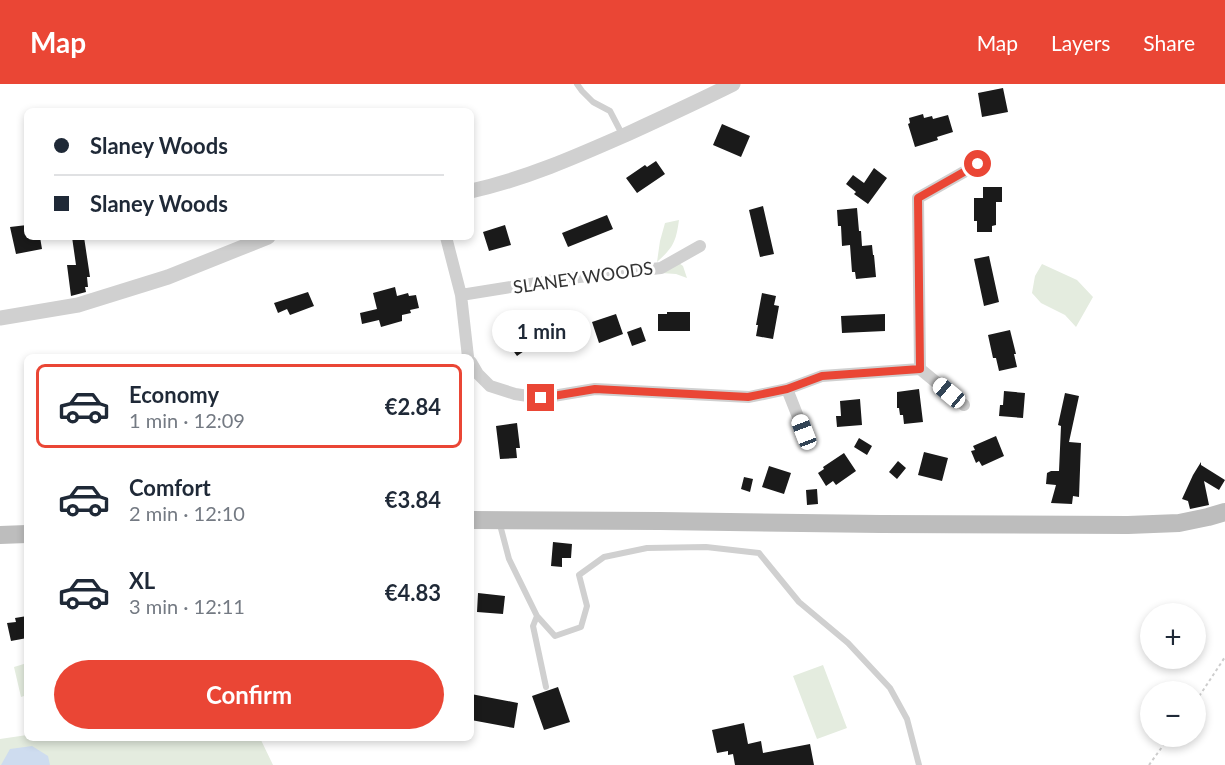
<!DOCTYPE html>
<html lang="en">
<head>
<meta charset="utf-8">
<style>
	:root { --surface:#fff; --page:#f2f2f3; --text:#1f2937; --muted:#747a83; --line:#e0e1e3; --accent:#ea4635 }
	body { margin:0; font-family:Lato,sans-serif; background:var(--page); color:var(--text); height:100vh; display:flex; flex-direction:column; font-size:22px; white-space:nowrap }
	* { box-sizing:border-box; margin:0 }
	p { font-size:20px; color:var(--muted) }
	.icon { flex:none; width:33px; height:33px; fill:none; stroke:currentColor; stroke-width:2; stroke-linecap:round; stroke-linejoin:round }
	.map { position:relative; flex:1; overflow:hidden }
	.side { position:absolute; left:24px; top:270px; width:450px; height:387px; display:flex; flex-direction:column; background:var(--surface); border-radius:9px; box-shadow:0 3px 9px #0003 }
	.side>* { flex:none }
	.top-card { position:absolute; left:24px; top:24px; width:450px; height:132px; border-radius:9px; box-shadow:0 3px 9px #0003; display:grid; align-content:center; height:132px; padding:0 30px; background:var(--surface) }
	.fabs { position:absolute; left:1140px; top:519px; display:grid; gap:12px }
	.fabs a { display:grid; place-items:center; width:66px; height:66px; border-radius:50%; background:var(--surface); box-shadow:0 3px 9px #0003; font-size:30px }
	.end { position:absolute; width:27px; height:27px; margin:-14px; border:8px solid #ea4635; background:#fff; box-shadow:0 0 0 3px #fff }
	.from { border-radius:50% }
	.bubble { position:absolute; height:42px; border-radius:21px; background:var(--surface); box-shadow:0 3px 9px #0003; font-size:20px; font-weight:700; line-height:42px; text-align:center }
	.car { position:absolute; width:18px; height:36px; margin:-18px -9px; border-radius:8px; box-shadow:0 0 4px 2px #0007; background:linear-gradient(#fff 24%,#345 0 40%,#fff 0 76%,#345 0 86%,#fff 0) }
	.top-card b { display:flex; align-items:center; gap:21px; height:57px; font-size:22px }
	.top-card b+b { border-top:2px solid var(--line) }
	.top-card i { width:15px; height:15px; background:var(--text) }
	ul { padding:10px 0 0; list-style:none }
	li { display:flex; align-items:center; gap:18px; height:84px; margin:0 12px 9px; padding:0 18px; border:3px solid transparent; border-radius:9px }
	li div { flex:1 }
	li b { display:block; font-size:22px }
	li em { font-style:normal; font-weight:700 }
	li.current { border-color:var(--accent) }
	li>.icon { width:54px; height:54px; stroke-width:1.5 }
	.button { display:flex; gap:12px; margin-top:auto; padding:12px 30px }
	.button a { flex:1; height:69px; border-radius:36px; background:var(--accent); color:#fff; font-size:24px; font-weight:700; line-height:69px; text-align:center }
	header { display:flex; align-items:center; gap:36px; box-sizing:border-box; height:84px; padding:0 30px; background:var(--accent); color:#fff }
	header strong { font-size:28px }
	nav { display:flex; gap:33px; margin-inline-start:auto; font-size:21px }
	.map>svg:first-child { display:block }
	.green { fill:#e4ecdf }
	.water { fill:#cedcef }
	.building { fill:#1a1a1a }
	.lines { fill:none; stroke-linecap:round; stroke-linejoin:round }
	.path { stroke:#cdcdcd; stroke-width:2; stroke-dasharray:3 3; stroke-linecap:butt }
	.service { stroke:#d0d0d0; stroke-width:6 }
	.minor { stroke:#d0d0d0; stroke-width:12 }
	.tertiary { stroke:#d0d0d0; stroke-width:15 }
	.secondary { stroke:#bdbdbd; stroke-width:18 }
	.route { stroke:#ea4635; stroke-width:8 }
	.labels { text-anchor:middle; stroke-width:6; stroke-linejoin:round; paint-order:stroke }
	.street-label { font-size:18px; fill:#333; stroke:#fff }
</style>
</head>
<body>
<header>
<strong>Map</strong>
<nav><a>Map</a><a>Layers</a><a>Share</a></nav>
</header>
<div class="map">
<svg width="1225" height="681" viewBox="0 0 1225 681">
	<rect width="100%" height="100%" fill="#fff"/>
	<!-- green -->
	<path class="green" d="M 679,136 C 676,157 674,163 657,178 L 660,157 L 665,139 Z
		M 679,179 L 683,182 L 687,194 L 676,190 L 661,189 Z
		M 1042,180 L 1077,196 L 1093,213 L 1076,243 L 1065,231 L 1041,219 L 1032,209 L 1035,192 Z
		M 27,579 L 27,611 L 21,613 L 14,583 Z
		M 823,581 L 847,644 L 817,655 L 793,592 Z
		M 27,651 L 27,654 L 260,654 L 273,681 L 0,681 L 0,655 Z"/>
	<!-- water -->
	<path class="water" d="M 32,662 L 48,672 L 50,681 L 1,681 L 10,665 Z"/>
	<!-- building -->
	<path class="building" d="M 1003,4 L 1008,28 L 982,33 L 978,9 Z
		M 923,30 L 924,34 L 932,32 L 933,35 L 948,31 L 953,48 L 937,53 L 938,56 L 915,63 L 908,40 L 910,39 L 909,34 Z
		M 722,40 L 750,52 L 741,73 L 713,61 Z
		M 656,77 L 665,90 L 637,109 L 626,94 L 645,81 L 647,83 Z
		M 874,84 L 887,94 L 868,120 L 854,110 L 856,108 L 846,100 L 853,91 L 864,99 Z
		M 983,103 L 1002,103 L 1002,118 L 996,118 L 996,141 L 992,142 L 992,148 L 977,148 L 977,137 L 974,137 L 974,114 L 983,114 Z
		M 763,122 L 774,170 L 760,173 L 749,126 Z
		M 857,124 L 859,147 L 861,147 L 862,162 L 872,161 L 873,171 L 874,171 L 876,193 L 856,195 L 855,188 L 852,188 L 850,161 L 842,162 L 841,142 L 838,142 L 837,126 Z
		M 607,131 L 613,145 L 568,163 L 562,149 Z
		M 27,141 L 27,153 L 40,153 L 42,165 L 16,170 L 10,143 Z
		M 505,141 L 511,161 L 489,167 L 483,148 Z
		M 72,153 L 84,153 L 90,193 L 87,193 L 88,203 L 85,203 L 86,208 L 71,212 L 67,181 L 76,181 Z
		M 989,172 L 999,218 L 984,222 L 974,175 Z
		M 395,203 L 397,212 L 408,209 L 409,212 L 416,211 L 419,224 L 410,226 L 411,229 L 402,231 L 402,237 L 381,243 L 379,236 L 362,240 L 360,229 L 377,225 L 373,209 Z
		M 308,208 L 314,222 L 290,231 L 287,225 L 278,229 L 274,219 Z
		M 762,209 L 776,212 L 774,221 L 779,222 L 773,255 L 756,252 L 758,241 L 756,241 Z
		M 667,228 L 690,228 L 690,247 L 658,247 L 658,230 L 667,230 Z
		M 616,230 L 623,250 L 599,259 L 592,238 Z
		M 885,230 L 885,247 L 842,249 L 841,232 Z
		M 518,241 L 525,251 L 530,248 L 537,258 L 517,272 L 502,251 Z
		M 641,243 L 646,257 L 632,262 L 627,248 Z
		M 1010,246 L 1016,270 L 1014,270 L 1017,283 L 999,287 L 996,274 L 993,274 L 988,251 Z
		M 560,248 L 565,262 L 551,267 L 547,253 Z
		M 919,305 L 923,338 L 904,340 L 903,331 L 900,331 L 899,324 L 897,324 L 897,308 Z
		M 1004,307 L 1025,309 L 1023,334 L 999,332 L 1000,321 L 1003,321 Z
		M 1065,309 L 1079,312 L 1069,358 L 1081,359 L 1079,413 L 1073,412 L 1072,420 L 1051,419 L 1056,401 L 1046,400 L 1047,389 L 1051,387 L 1059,387 L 1061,342 L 1058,341 Z
		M 860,315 L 862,341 L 837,343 L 836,332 L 841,332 L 840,317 Z
		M 517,339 L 520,364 L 516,364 L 517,374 L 500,375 L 496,342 Z
		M 996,352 L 1004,372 L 982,382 L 979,377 L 976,379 L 971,367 L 975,366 L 973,362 Z
		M 859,354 L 872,362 L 867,371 L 854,363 Z
		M 924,368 L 948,374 L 942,397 L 918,391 Z
		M 844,369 L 856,387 L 836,401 L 833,397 L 826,402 L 818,389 L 824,385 L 823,383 Z
		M 898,377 L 906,384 L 897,395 L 889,388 Z
		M 1201,378 L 1201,381 L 1225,396 L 1219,406 L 1204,397 L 1209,421 L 1190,425 L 1188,417 L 1182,415 L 1193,391 Z
		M 769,382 L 791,389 L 784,410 L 762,403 Z
		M 744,393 L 753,395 L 750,408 L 741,405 Z
		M 817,405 L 818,420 L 807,421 L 806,406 Z
		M 553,458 L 572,460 L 571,474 L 562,474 L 562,483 L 551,482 Z
		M 478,509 L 505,512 L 503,530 L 477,528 Z
		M 27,532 L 27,554 L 11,557 L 7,539 L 16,538 L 15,534 Z
		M 558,603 L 570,638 L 544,646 L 532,612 Z
		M 471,610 L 518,619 L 514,644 L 471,636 Z
		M 744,639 L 748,660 L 761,657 L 763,669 L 810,660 L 814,681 L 735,681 L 733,670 L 728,671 L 728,667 L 717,669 L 712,646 Z"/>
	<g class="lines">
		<!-- path -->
		<path class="path" d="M 1196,617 L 1225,573
			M 1149,681 L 1170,652"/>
		<!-- service -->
		<path class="service" d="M 577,0 L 582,7 L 593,18 L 610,27 L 623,52
			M 499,437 L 509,475 L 537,532 L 555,552 L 581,543 L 587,522 L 579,491 L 604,473 L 647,464 L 706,463 L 759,469 L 799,518 L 848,559 L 890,604 L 907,635 L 919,681
			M 537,532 L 533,542 L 546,603"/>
		<!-- minor -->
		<path class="minor" d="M 446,153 L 461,211 L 468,273
			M 461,211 L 561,195 L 661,184 L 700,162
			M 471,278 L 478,290 L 490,302 L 515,310 L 541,314 L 595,305 L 749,313 L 787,305 L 822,292 L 920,285 L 918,114 L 978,80
			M 920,285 L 964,321
			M 787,305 L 804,348"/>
		<!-- tertiary -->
		<path class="tertiary" d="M 471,107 C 525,95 575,73 625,51 C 662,34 697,18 733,0
			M 0,234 L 78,221 L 168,193 L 268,153"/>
		<!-- secondary -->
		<path class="secondary" d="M 471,436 L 660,437 L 881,440 L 1128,441 L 1179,439 L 1208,433 L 1225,428
			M 0,451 L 27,450"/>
	</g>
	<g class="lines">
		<!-- route -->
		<path class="route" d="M 541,314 L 595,305 L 748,313 L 787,305 L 822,292 L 920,285 L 918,114 L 978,80"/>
	</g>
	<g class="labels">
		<!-- street labels -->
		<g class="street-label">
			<text transform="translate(583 194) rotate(-8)" y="6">SLANEY WOODS</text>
		</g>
	</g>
</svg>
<div class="fabs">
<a>+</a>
<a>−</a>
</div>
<i class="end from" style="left:978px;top:80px"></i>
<i class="end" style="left:541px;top:314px"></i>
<div class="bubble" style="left:492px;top:226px;width:99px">1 min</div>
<i class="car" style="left:949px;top:309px;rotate:310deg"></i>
<i class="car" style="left:804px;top:348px;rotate:339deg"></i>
<div class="top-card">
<b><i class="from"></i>Slaney Woods</b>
<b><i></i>Slaney Woods</b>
</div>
<section class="side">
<ul>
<li class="current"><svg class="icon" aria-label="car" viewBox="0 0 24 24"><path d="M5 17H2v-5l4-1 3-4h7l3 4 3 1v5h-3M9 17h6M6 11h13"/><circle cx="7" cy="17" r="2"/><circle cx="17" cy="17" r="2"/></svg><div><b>Economy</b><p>1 min · 12:09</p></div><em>€2.84</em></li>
<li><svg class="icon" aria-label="car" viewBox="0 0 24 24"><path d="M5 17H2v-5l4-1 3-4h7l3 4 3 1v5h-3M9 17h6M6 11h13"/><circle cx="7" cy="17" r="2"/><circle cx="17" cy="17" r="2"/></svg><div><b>Comfort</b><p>2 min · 12:10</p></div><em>€3.84</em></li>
<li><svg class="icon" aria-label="car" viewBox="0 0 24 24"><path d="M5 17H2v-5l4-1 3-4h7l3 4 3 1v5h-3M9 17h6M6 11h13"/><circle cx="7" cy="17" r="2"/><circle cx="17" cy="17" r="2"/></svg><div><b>XL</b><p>3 min · 12:11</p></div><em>€4.83</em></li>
</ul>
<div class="button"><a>Confirm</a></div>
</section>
</div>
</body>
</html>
